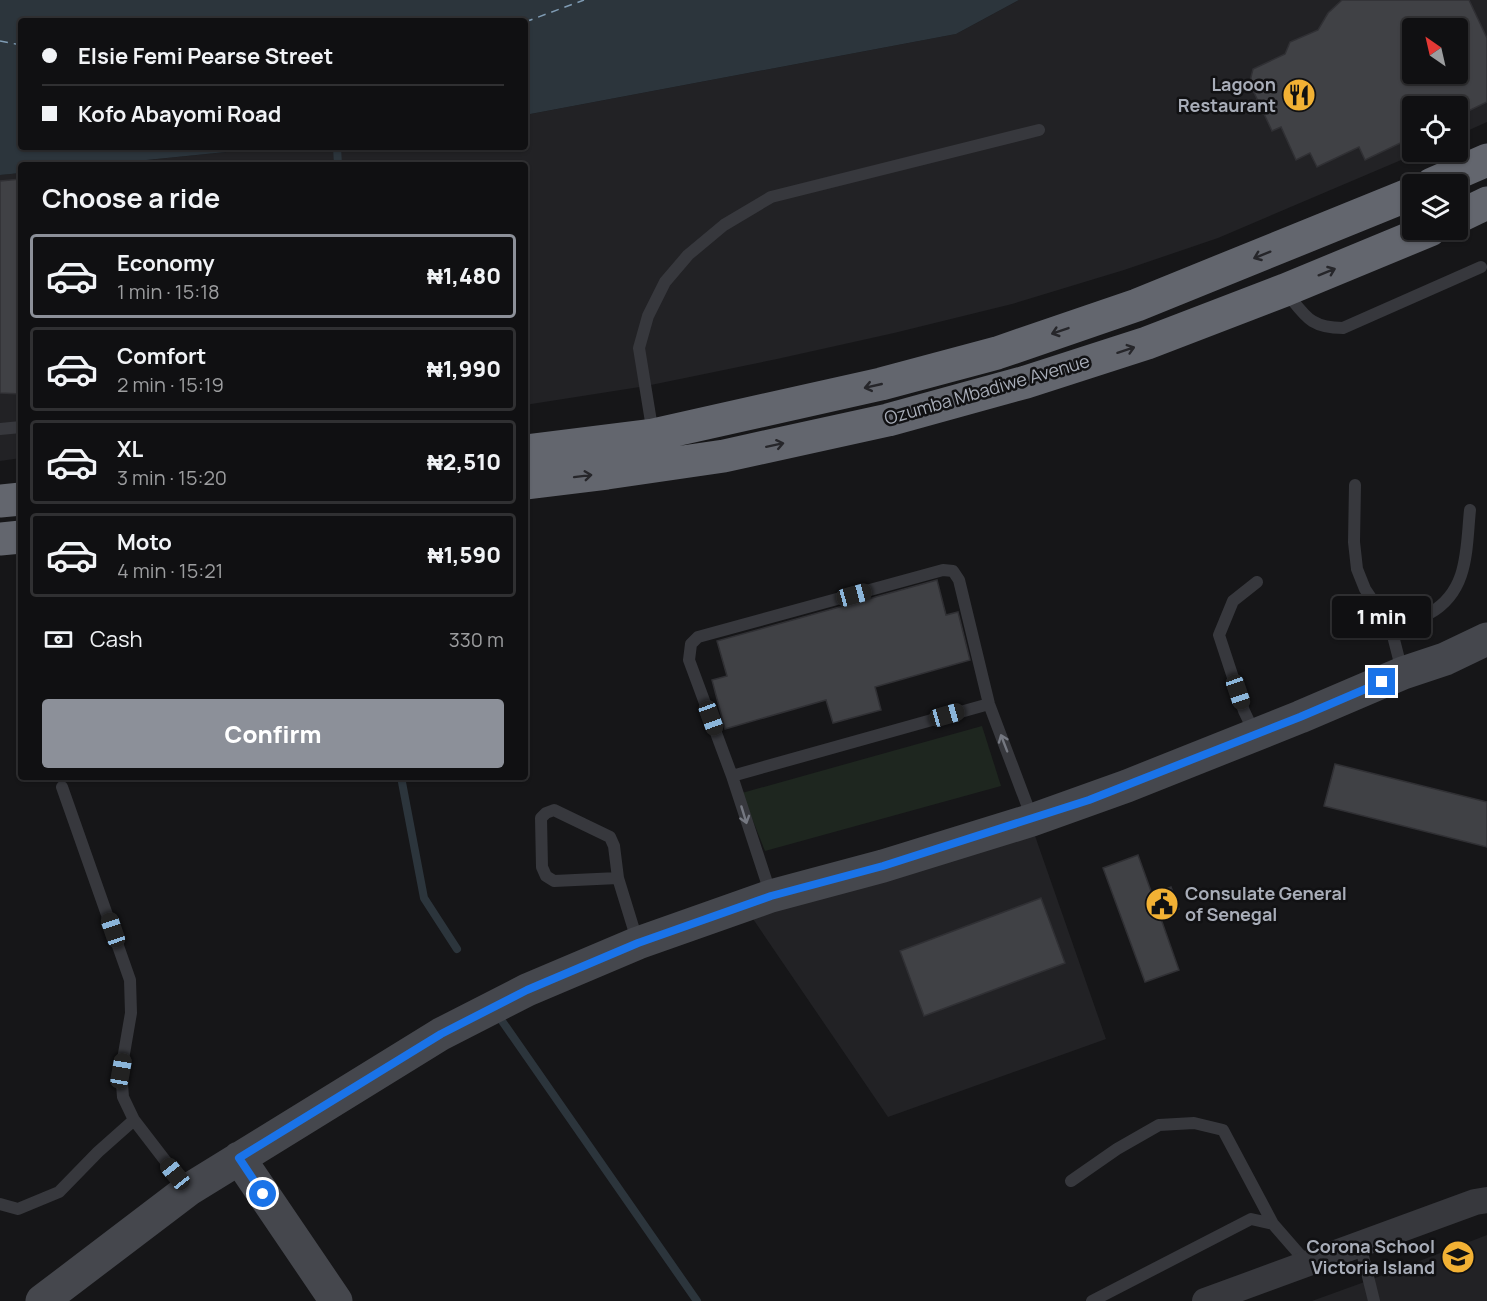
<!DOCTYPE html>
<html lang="en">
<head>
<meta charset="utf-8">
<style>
	:root { --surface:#101012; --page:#19191b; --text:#f1f3f6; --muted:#9c9d9f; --line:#303032; --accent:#8c9099 }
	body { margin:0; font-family:Manrope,sans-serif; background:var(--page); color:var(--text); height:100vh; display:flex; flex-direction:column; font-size:22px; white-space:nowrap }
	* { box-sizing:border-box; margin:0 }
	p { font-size:20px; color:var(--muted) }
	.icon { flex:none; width:33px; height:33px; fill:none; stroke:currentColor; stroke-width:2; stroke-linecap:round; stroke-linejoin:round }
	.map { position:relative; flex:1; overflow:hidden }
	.details { position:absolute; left:18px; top:162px; width:510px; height:618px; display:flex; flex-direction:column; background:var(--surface); border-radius:6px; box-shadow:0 2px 4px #0004,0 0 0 2px var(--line) }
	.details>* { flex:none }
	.guide { position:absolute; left:18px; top:18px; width:510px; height:132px; border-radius:6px; box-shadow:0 2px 4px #0004,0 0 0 2px var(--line); display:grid; align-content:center; height:132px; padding:0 24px; background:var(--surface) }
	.needle { width:39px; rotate:326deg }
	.controls { position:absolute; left:1402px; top:18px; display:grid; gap:12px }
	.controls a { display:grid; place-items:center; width:66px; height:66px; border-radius:6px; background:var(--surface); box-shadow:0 2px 4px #0004,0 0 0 2px var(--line); font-size:30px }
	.end { position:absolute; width:27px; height:27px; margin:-14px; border:8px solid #1a73e8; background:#fff; box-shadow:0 0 0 3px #fff }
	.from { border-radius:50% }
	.bubble { position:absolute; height:42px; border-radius:6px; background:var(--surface); box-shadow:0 2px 4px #0004,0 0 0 2px var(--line); font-size:20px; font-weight:800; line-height:42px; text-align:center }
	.car { position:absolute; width:18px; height:36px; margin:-18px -9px; border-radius:8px; box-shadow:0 0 4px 2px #0007; background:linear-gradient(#222 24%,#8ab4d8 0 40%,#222 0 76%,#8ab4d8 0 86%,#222 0) }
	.guide b { display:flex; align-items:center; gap:21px; height:57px; font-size:22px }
	.guide b+b { border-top:2px solid var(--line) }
	.guide i { width:15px; height:15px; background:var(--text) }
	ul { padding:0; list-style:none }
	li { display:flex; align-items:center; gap:18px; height:84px; margin:0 12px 9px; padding:0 12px; border:3px solid var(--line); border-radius:6px }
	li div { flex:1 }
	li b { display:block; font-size:22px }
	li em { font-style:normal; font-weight:800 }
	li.on { border-color:var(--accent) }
	li>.icon { width:54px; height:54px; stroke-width:1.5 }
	h2 { padding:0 24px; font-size:27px; line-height:72px }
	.pay { display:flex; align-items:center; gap:15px; height:66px; padding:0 24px; font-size:22px }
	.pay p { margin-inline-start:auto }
	.cta { display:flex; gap:12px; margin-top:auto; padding:12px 24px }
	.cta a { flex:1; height:69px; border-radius:6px; background:var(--accent); color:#fff; font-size:24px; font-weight:800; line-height:69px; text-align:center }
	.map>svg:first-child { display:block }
	.built { fill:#222225; fill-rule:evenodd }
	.green { fill:#1e261f }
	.water { fill:#2c353c }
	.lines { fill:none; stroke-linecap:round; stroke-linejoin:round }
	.stream { stroke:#2c353c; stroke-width:8 }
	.ferry { stroke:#7f9bb3; stroke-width:1.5; stroke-dasharray:8 6; stroke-linecap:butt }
	.building { fill:#404145; stroke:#303034; stroke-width:1.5; fill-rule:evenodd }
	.lane { stroke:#37383d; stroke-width:12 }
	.street { stroke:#37383d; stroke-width:26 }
	.secondary { stroke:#45474d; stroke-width:33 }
	.highway { stroke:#63666e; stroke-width:33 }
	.oneway { stroke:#26262a }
	.oneway2 { stroke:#757881 }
	.route { stroke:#1a73e8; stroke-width:8 }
	.labels { text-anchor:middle; stroke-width:5; stroke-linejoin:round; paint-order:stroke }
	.poi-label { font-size:18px; font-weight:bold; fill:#a8adb8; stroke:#111113; text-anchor:end }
	.street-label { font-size:18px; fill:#a8adb8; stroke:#111113 }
</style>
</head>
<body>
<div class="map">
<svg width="1487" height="1301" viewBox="0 0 1487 1301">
	<rect width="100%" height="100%" fill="#161618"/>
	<!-- built -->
	<path class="built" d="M 1019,0 L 1487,0 L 1487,122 L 1458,135 L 1458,106 L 1413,106 L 1413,152 L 1420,152 L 1218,238 L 1124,270 L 1012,304 L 894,333 L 777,359 L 646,386 L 525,405 L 525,165 L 97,165 L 276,147 L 525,147 L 525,115 L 956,34 ZM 1413,28 L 1458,28 L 1458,74 L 1413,74 Z
		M 21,173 L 21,458 L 0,461 L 0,175 Z
		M 1034,833 L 1106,1039 L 888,1117 L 751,916 Z
		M 1487,1235 L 1487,1301 L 1312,1301 L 1370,1280 Z"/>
	<!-- green -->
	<path class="green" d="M 982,726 L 1001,786 L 765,851 L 742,793 Z"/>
	<!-- water -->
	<path class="water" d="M 0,0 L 1019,0 L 956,34 L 525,115 L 525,21 L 21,21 L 21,147 L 276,147 L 97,165 L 21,165 L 21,173 L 0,175 Z"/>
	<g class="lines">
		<!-- stream -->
		<path class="stream" d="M 337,147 L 338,165
			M 401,777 L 424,898 L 457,949
			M 502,1021 L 697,1301"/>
		<!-- ferry -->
		<path class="ferry" d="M 525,22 L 584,0
			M 0,41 L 21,45"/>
	</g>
	<!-- building -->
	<path class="building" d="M 1342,0 L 1469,0 L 1487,38 L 1487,102 L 1458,116 L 1458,106 L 1413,106 L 1413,137 L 1365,160 L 1359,147 L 1317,167 L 1310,153 L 1296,160 L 1281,127 L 1272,131 L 1251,86 L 1251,77 L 1253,69 L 1285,54 L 1290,42 L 1318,30 L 1328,13 ZM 1413,28 L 1458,28 L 1458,74 L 1413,74 Z
		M 21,179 L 21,394 L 0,393 L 0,181 Z
		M 937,580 L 946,615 L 958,612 L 970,660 L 875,687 L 881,710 L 833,723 L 826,700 L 725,729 L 712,680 L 727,676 L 717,641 Z
		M 1335,764 L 1487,802 L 1487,847 L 1324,806 Z
		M 1138,855 L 1152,894 L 1171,887 L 1179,909 L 1160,916 L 1179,970 L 1145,982 L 1103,868 Z
		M 1041,898 L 1065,963 L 924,1016 L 900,951 Z"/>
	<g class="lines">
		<!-- lane -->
		<path class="lane" d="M 1285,291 C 1305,315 1309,328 1343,328 L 1481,267
			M 0,429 L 21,427
			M 653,434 L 639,348 L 648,316 L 665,282 L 688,255 L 724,225 L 771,197 L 1039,130
			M 1355,485 L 1354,542 L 1357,569 L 1365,589 L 1391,628 L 1402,671
			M 1391,628 C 1404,623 1418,619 1430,613 C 1469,591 1466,549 1470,510
			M 1255,734 L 1244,711 L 1219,635 L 1233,601 L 1257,582
			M 732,776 L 989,704
			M 62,787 L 130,980 L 131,1013 L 121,1071 L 123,1097 L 134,1120 L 187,1189
			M 618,878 L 554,881 L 546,876 L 542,867 L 541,818 L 546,813 L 554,810 L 610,837 L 614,846 L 618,878 L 638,943
			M 771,895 L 732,776 L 689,660 L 691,644 L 698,637 L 943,570 L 953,571 L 959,580 L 989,704 L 1032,818
			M 1071,1181 L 1117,1149 L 1159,1125 L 1194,1123 L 1223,1130 L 1273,1224
			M 0,1204 L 18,1209 L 59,1192 L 98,1152 L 134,1120
			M 1360,1244 L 1374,1301
			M 1092,1301 L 1251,1219 L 1273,1224 L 1307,1263"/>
		<!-- street -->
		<path class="street" d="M 1205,1301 L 1475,1202 L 1487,1200"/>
		<!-- secondary -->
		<path class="secondary" d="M 239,1158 L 336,1301
			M 42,1301 L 188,1190 L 441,1034 L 527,990 L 638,943 L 771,896 L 883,866 L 1032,820 L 1127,786 L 1300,717 L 1403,673 L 1445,659 L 1487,639"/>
		<!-- highway -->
		<path class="highway" d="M 1432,184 L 1487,160
			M 1458,217 L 1487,203
			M 525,451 L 653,435 L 881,384 L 997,353 L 1137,305 L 1413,193
			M 525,483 L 607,473 L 724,456 L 888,420 L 1026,382 L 1147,343 L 1285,290 L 1430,230
			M 0,501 L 21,499
			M 0,539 L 21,537"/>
	</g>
	<!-- one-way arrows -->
	<defs><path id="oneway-shaft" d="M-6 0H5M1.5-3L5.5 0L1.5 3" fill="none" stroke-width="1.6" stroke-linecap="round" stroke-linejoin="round" transform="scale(1.5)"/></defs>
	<g class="oneway">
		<use href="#oneway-shaft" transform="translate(1262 255) rotate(158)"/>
		<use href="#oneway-shaft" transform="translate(1327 272) rotate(-22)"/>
		<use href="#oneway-shaft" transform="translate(1060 331) rotate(161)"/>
		<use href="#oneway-shaft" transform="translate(1126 350) rotate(-18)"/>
		<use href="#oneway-shaft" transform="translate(873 386) rotate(167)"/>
		<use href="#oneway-shaft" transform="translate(775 445) rotate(-12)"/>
		<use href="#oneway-shaft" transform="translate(583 476) rotate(-7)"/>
	</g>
	<g class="oneway2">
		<use href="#oneway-shaft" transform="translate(1004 743) rotate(-111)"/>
		<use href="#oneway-shaft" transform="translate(744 815) rotate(73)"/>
	</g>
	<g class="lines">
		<!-- route -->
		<path class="route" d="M 263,1194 L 239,1158 L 441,1034 L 527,990 L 638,943 L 771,896 L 883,866 L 1089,800 L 1300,717 L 1382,682"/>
	</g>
	<!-- icons -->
	<defs>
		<symbol id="restaurant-disc" viewBox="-11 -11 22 22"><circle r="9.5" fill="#f2b134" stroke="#111113"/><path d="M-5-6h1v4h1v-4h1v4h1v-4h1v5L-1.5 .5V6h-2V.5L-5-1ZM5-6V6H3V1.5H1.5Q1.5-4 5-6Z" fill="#111"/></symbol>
		<symbol id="civic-disc" viewBox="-11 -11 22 22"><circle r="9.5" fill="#f2b134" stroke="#111113"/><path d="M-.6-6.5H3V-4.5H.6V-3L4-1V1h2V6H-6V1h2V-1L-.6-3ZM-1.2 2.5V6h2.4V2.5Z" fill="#111"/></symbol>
		<symbol id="school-disc" viewBox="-11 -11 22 22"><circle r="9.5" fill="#f2b134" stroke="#111113"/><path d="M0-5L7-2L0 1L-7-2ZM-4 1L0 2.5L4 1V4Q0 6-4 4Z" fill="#111"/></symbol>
	</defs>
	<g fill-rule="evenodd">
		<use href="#restaurant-disc" x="1280" y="76" width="38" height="38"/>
		<use href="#civic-disc" x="1143" y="885" width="38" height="38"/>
		<use href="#school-disc" x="1439" y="1238" width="38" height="38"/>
	</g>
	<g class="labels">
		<!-- poi labels -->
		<g class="poi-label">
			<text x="1276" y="91">Lagoon<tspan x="1276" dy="21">Restaurant</tspan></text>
			<text x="1185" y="900" text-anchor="start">Consulate General<tspan x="1185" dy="21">of Senegal</tspan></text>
			<text x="1435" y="1253">Corona School<tspan x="1435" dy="21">Victoria Island</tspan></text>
		</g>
		<!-- street labels -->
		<g class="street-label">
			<text transform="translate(987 390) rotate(-16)" y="6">Ozumba Mbadiwe Avenue</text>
		</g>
	</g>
</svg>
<div class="controls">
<a><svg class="needle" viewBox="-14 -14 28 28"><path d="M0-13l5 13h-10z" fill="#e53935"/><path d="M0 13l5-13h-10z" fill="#9c9d9f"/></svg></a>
<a><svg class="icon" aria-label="locate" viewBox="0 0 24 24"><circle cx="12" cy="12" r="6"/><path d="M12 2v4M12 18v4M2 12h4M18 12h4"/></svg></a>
<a><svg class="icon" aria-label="layers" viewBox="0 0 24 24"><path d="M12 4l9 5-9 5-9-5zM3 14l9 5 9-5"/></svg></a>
</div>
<i class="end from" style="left:263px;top:1194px"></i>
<i class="end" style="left:1382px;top:682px"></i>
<div class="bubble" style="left:1332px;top:596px;width:99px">1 min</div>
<i class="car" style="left:854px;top:595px;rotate:75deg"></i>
<i class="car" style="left:1238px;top:692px;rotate:161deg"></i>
<i class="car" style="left:947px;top:715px;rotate:74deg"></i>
<i class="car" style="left:711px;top:718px;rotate:160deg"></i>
<i class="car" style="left:113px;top:930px;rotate:341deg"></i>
<i class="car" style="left:121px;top:1071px;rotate:10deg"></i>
<i class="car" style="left:175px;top:1174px;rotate:321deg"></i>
<div class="guide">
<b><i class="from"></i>Elsie Femi Pearse Street</b>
<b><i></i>Kofo Abayomi Road</b>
</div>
<section class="details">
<h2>Choose a ride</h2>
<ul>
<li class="on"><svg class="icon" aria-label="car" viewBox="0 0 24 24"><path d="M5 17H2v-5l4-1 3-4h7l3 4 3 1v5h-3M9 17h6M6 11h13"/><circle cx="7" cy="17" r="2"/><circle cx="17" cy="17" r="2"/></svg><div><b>Economy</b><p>1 min · 15:18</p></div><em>₦1,480</em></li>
<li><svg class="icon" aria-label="car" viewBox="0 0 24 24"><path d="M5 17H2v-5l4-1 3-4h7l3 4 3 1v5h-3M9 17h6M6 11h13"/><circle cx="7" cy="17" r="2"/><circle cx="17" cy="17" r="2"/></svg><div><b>Comfort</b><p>2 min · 15:19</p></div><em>₦1,990</em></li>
<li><svg class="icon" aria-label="car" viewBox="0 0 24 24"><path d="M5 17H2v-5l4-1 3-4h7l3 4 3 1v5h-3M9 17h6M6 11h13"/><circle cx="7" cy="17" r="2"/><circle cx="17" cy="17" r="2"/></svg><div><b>XL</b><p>3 min · 15:20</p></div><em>₦2,510</em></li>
<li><svg class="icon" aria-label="car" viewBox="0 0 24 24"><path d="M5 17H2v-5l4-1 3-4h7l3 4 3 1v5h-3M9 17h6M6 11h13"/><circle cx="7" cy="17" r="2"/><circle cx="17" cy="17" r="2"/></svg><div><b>Moto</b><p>4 min · 15:21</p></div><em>₦1,590</em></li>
</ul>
<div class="pay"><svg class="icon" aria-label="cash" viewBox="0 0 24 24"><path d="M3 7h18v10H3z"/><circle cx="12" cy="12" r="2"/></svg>Cash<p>330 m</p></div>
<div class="cta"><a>Confirm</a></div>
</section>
</div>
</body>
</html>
